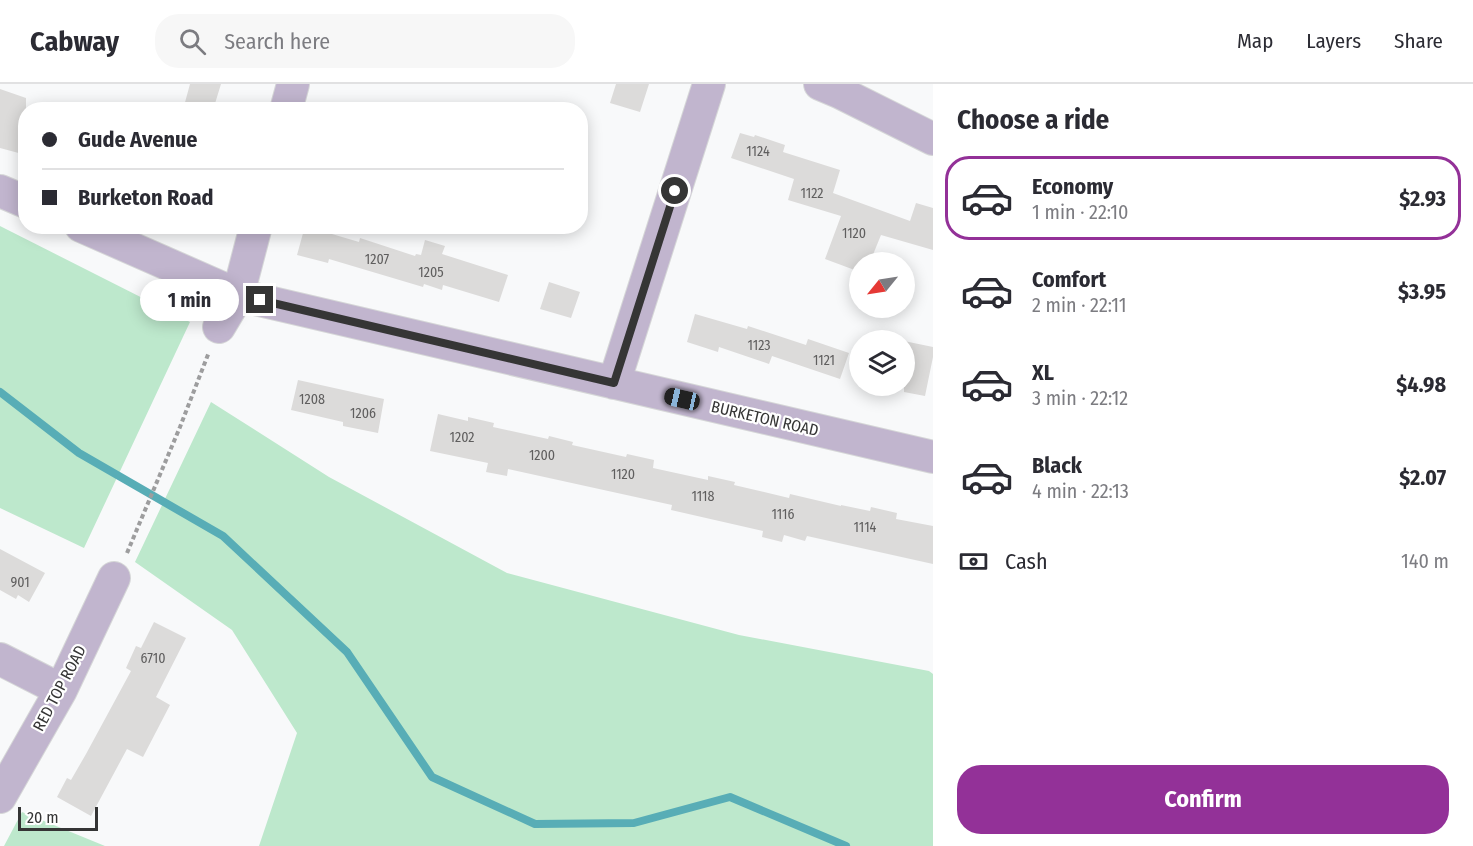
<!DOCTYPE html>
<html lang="en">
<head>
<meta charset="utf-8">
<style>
	:root { --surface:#fff; --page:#f7f7f7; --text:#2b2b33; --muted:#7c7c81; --line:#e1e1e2; --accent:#933198 }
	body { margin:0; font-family:"Fira Sans Condensed",sans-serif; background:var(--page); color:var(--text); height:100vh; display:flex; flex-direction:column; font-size:22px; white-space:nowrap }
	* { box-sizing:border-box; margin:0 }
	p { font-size:20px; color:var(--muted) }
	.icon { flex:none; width:33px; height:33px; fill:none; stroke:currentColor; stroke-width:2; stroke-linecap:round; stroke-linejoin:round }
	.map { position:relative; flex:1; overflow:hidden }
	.details { display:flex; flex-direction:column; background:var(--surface); width:540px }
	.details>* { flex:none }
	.top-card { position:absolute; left:18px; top:18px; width:570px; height:132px; border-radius:24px; box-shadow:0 3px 15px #0003; display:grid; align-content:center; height:132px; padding:0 24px; background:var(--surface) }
	.needle { width:39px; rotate:240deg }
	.controls { position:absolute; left:849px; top:168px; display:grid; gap:12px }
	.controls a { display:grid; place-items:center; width:66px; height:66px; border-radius:50%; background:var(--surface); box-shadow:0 3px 15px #0003; font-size:30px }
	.scale { position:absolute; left:18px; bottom:15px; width:80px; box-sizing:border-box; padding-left:6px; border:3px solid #353535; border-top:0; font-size:16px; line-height:21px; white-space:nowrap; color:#353535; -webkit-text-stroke:4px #fff; paint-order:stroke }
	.end { position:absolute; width:27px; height:27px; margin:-14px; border:8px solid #353535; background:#fff; box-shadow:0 0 0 3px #fff }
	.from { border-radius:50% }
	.bubble { position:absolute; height:42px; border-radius:21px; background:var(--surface); box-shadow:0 3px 15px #0003; font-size:20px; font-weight:700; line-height:42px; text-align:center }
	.car { position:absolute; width:18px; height:36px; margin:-18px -9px; border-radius:8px; box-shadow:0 0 4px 2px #0007; background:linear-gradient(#222 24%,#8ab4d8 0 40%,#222 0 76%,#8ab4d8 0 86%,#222 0) }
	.top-card b { display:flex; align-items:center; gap:21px; height:57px; font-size:22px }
	.top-card b+b { border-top:2px solid var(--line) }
	.top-card i { width:15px; height:15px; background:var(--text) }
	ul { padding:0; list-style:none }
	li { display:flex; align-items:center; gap:18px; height:84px; margin:0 12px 9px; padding:0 12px; border:3px solid transparent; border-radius:24px }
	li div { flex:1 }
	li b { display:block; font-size:22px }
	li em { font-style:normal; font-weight:700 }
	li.on { border-color:var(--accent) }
	li>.icon { width:54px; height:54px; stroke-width:1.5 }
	h2 { padding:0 24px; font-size:27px; line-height:72px }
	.pay { display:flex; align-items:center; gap:15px; height:66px; padding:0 24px; font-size:22px }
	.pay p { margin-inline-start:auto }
	.cta { display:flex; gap:12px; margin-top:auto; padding:12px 24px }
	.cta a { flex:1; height:69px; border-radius:24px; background:var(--accent); color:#fff; font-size:24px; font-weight:700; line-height:69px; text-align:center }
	header { display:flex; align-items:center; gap:36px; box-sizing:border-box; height:84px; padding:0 30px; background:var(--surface); border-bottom:2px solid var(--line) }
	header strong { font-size:28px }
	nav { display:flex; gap:33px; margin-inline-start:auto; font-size:21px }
	.search { width:420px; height:54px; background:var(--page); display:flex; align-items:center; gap:15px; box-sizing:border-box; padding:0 21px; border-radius:24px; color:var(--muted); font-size:22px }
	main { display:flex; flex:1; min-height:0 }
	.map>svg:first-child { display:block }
	.green { fill:#bde8cc }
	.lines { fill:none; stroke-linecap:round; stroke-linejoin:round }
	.stream { stroke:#58adb6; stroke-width:8 }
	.building { fill:#dcdbda }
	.street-casing { stroke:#d5d6d7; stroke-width:34 }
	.path { stroke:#9d9d9e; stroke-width:4; stroke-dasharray:4.5 3; stroke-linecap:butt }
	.street { stroke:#c1b5ce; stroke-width:32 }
	.route { stroke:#353535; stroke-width:8 }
	.labels { text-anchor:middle; stroke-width:4.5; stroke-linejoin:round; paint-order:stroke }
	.number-label { font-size:14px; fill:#5f5e5e }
	.street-label { font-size:16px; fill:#353535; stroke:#fff }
</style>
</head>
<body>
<header>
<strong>Cabway</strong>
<div class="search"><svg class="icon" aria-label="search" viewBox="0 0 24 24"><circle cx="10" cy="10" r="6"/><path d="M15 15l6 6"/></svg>Search here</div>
<nav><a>Map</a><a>Layers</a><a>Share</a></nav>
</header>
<main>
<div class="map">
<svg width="933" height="762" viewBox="0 0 933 762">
	<rect width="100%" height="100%" fill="#f8f9fa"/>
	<!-- green -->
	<path class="green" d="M 0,142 L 190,238 L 84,464 L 0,424 Z
		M 211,318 L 329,393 L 507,489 L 739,551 L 929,587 L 933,590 L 933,762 L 259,762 L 297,649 L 232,546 L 135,478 Z
		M 22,728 L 105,762 L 4,762 Z"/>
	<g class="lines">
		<!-- stream -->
		<path class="stream" d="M 0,308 L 79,369 L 223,452 L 347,568 L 432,693 L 535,740 L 634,739 L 730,713 L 846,762"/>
	</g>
	<!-- building -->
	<path class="building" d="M 190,0 L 221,0 L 213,26 L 196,26 L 184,22 Z
		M 616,0 L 649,0 L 640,28 L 610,19 Z
		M 0,5 L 26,14 L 26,71 L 0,64 Z
		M 740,49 L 754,53 L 755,51 L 785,61 L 783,68 L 840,86 L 833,109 L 910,137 L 916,119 L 933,124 L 933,166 L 881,151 L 870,178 L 860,178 L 860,188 L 825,175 L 841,132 L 788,116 L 794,95 L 731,74 Z
		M 305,142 L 359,158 L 360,154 L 415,172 L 416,170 L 421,171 L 425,156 L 445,162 L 442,170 L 508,191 L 499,218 L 443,201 L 442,206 L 424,200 L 423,203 L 329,175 L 328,179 L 297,171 Z
		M 549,198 L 580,208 L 571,234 L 540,225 Z
		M 695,230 L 747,245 L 748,242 L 806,261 L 808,255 L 849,269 L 840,295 L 772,272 L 769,280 L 719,263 L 718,268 L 687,258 Z
		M 904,257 L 933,263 L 933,273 L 925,312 L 904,308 Z
		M 298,296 L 384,315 L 378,349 L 343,342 L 343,338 L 291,326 Z
		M 438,330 L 468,337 L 468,333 L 494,339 L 493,343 L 548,355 L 549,352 L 573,358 L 572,361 L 626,373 L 627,370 L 654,376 L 653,384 L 708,396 L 708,392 L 735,398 L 734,401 L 789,414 L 790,410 L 841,422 L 841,421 L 870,427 L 871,423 L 897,429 L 896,435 L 933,442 L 933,480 L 807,452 L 805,457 L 784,451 L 782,458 L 762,453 L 763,447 L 671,426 L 672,421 L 508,385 L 507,392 L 486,388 L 488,379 L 430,367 Z
		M 0,465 L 45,489 L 29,518 L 18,511 L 16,515 L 0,506 Z
		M 154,538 L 186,554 L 156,613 L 170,621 L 143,673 L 127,665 L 91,732 L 57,713 L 67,694 L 71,696 L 86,670 L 131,587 L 126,584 L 136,562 L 141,564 Z"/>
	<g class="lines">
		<defs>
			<path id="street" d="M 820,0 L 839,8 L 933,55
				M 286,26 L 293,0
				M 0,107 L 26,118
				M 81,142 L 238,211 L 933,373
				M 219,243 L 238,211 L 256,142
				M 614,299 L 709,0
				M 0,575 L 61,606
				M 0,713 L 61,606 L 114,494"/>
		</defs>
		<!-- street casing -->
		<use href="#street" class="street-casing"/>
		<!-- path -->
		<path class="path" d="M 127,469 L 180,343 L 209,268"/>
		<!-- street -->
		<use href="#street" class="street"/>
	</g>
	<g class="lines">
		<!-- route -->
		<path class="route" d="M 260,216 L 614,299 L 675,107"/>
	</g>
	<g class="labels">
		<!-- number labels -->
		<g class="number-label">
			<text x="758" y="72">1124</text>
			<text x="812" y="114">1122</text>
			<text x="854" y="154">1120</text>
			<text x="377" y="180">1207</text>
			<text x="431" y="193">1205</text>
			<text x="759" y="266">1123</text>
			<text x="824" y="281">1121</text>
			<text x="312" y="320">1208</text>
			<text x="363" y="334">1206</text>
			<text x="462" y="358">1202</text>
			<text x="542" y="376">1200</text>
			<text x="623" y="395">1120</text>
			<text x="703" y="417">1118</text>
			<text x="783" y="435">1116</text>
			<text x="865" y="448">1114</text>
			<text x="20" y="503">901</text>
			<text x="153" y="579">6710</text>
		</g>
		<!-- street labels -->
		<g class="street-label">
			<text transform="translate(765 334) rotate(13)" y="6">BURKETON ROAD</text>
			<text transform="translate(59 604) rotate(-62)" y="6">RED TOP ROAD</text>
		</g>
	</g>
</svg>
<div class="controls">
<a><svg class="needle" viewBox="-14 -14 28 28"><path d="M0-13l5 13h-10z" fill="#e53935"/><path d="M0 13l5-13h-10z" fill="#7c7c81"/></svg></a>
<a><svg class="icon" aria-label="layers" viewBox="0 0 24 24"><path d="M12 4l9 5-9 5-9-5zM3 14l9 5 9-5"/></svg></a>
</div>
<div class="scale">20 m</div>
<i class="end from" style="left:675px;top:107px"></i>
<i class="end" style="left:260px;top:216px"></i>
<div class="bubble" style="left:140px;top:195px;width:99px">1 min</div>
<i class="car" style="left:682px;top:315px;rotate:283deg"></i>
<div class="top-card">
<b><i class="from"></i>Gude Avenue</b>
<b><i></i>Burketon Road</b>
</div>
</div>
<section class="details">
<h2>Choose a ride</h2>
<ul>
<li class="on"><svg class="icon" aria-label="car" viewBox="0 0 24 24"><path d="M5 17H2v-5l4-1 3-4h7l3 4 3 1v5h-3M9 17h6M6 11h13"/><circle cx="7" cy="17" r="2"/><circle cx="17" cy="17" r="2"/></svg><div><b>Economy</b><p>1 min · 22:10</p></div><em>$2.93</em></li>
<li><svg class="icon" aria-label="car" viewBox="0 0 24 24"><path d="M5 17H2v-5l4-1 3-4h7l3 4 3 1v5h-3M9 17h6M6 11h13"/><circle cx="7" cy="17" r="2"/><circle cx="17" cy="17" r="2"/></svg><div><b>Comfort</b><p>2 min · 22:11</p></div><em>$3.95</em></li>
<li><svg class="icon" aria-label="car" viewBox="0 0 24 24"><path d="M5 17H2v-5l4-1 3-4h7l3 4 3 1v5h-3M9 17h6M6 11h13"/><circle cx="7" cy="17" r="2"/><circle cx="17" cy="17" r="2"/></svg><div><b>XL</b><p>3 min · 22:12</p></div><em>$4.98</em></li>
<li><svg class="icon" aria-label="car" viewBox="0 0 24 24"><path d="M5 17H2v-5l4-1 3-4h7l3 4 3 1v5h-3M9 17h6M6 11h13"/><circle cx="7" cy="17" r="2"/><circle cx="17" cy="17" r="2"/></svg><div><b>Black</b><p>4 min · 22:13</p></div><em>$2.07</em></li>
</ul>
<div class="pay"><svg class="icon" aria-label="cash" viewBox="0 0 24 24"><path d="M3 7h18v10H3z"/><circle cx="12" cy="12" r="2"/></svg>Cash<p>140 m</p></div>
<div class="cta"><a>Confirm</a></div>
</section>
</main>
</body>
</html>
